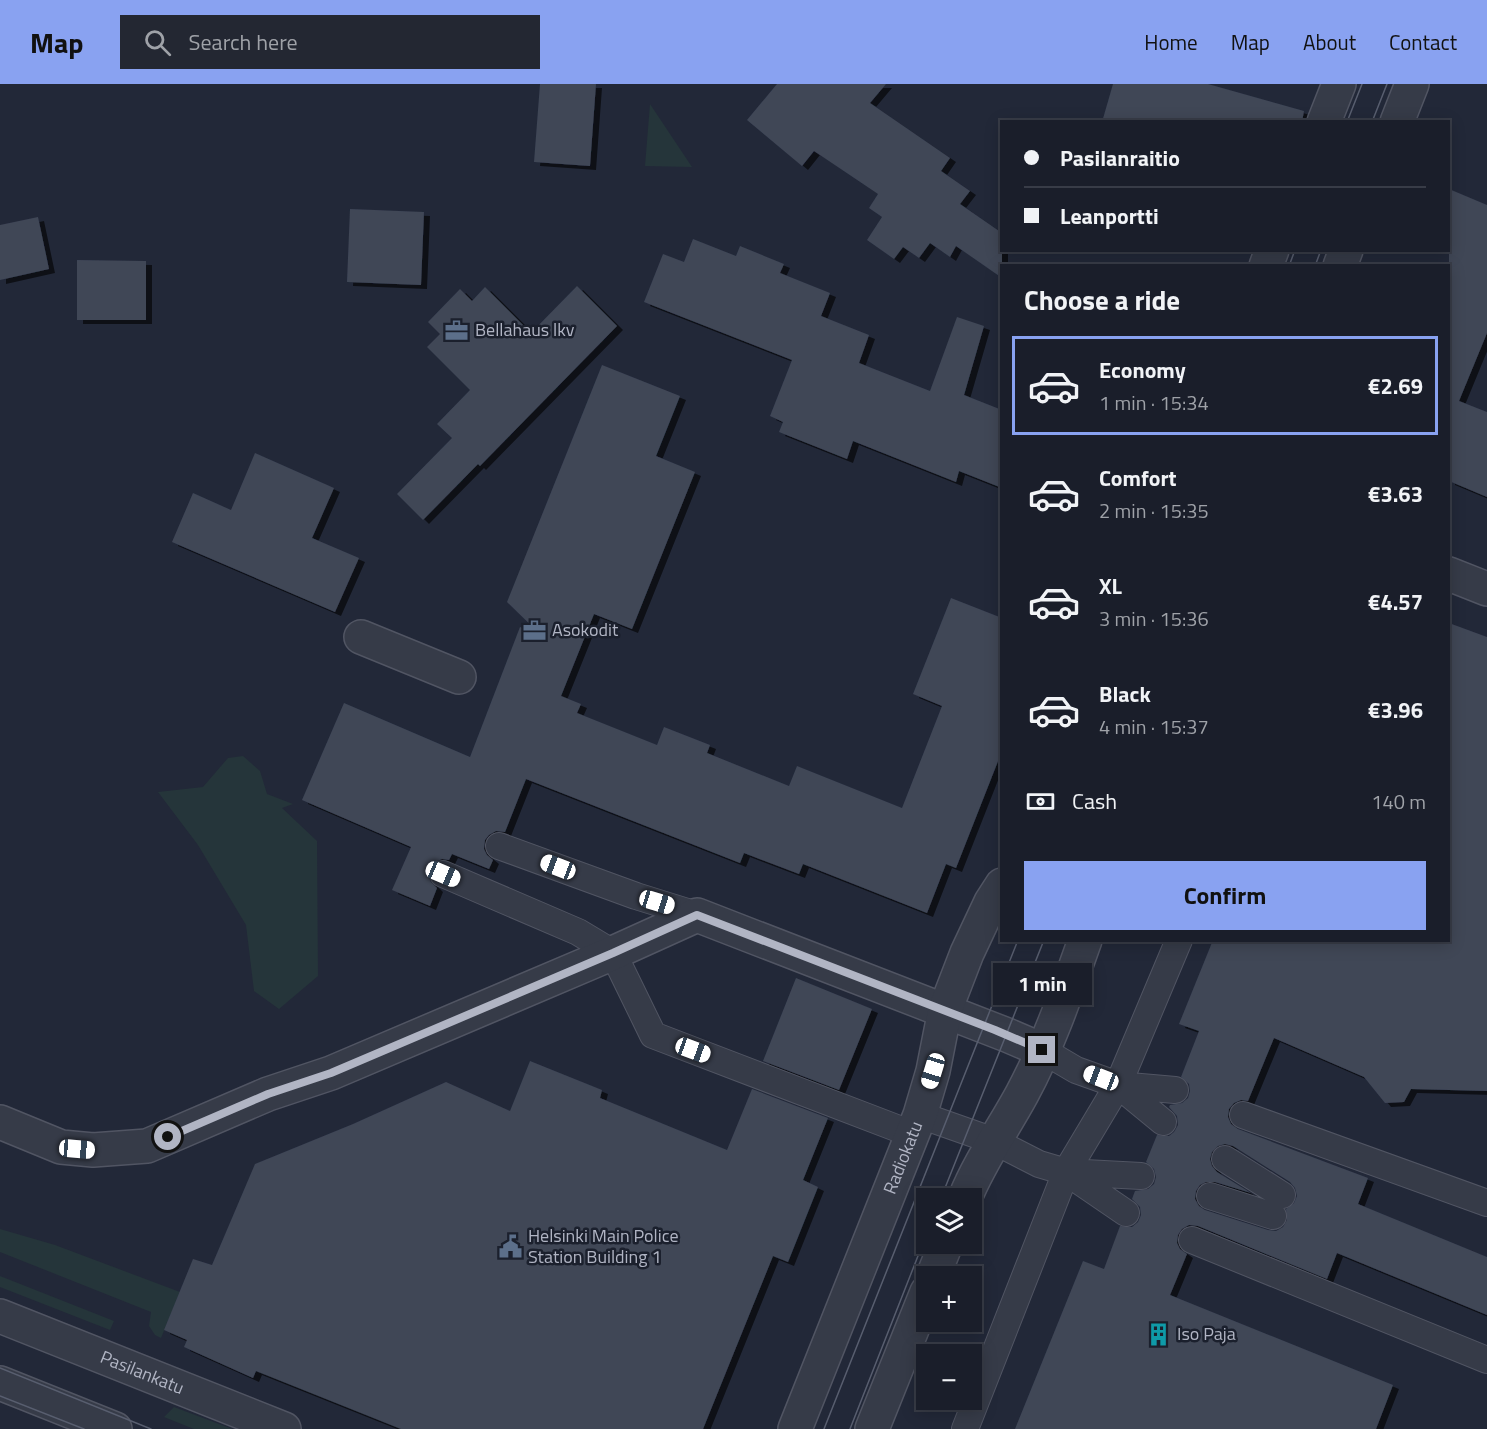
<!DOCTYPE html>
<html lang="en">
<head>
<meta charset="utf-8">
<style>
	:root { --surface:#1a1e2a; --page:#232732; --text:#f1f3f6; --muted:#9fa2a8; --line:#383c47; --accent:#89a2f1 }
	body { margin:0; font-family:"Titillium Web",sans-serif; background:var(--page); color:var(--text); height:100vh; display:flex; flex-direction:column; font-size:22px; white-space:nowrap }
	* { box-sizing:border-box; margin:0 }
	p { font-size:20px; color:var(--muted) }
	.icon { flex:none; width:33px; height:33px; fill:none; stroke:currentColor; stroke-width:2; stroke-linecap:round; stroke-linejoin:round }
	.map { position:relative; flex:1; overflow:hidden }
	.drawer { position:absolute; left:1000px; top:180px; width:450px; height:678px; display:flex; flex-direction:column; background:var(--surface); border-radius:0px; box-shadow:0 3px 15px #0003,0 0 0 2px var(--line) }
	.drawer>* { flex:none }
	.banner { position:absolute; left:1000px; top:36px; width:450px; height:132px; border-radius:0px; box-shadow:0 3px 15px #0003,0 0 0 2px var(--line); display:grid; align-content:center; height:132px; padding:0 24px; background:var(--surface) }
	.tools { position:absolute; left:916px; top:1104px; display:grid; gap:12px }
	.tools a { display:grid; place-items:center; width:66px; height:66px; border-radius:0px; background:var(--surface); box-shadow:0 3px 15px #0003,0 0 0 2px var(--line); font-size:30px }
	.end { position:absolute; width:27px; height:27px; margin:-14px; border:8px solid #b1b5c4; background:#111; box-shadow:0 0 0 3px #111 }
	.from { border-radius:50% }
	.bubble { position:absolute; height:42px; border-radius:0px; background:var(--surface); box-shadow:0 3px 15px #0003,0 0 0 2px var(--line); font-size:20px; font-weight:700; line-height:42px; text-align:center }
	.car { position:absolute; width:18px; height:36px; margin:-18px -9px; border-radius:8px; box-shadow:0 0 4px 2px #0007; background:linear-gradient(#fff 24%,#345 0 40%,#fff 0 76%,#345 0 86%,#fff 0) }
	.banner b { display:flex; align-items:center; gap:21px; height:57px; font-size:22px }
	.banner b+b { border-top:2px solid var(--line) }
	.banner i { width:15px; height:15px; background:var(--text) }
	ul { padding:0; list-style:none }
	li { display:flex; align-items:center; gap:18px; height:99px; margin:0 12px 9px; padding:0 12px; border:3px solid transparent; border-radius:0px }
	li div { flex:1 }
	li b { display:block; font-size:22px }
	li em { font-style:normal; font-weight:700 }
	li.on { border-color:var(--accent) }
	li>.icon { width:54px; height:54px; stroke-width:1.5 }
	h2 { padding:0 24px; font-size:27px; line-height:72px }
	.pay { display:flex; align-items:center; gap:15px; height:66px; padding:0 24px; font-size:22px }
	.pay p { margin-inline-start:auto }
	.cta { display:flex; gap:12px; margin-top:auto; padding:12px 24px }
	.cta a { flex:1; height:69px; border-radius:0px; background:var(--accent); color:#111; font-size:24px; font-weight:700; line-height:69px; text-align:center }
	header { display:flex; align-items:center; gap:36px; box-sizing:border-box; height:84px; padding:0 30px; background:var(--accent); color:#111 }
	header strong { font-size:28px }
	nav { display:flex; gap:33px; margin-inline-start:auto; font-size:21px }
	.search { width:420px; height:54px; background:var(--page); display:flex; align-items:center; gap:15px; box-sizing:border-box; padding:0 21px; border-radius:0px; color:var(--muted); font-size:22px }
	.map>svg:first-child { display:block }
	.green { fill:#25353a }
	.building { fill:#3f4657; fill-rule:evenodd; filter:url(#shadow) }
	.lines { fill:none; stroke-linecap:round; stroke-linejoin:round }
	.service-casing { stroke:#515563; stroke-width:28 }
	.pedestrian-casing { stroke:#515563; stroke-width:36 }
	.minor-casing { stroke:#515563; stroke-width:36 }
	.tertiary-casing { stroke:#515563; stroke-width:36 }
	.service { stroke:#363b48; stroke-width:26 }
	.pedestrian { stroke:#363b48; stroke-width:33 }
	.minor { stroke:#363b48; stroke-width:33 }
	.tertiary { stroke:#363b48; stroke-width:33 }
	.tram { stroke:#585e6f; stroke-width:1.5 }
	.route { stroke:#b1b5c4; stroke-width:8 }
	.labels { text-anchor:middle; stroke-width:5; stroke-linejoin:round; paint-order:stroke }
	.poi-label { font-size:18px; fill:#b1b5c4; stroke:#1b202d; text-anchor:start }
	.street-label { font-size:18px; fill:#b1b5c4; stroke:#1b202d }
</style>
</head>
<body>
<header>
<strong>Map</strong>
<div class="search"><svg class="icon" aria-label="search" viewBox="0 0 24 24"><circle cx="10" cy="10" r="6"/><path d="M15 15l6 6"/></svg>Search here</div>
<nav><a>Home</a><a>Map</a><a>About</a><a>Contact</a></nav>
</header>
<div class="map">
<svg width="1487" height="1345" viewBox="0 0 1487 1345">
	<defs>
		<filter id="shadow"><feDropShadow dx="6" dy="4" stdDeviation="0" flood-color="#0009"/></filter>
	</defs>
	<rect width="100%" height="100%" fill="#222838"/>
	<!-- green -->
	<path class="green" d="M 650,20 L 692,83 L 645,82 Z
		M 243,672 L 260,687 L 267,710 L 293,720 L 282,724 L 317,757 L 318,892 L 279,925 L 254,907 L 246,841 L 198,761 L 158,708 L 203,703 L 228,674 Z
		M 0,1145 L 55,1161 L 180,1208 L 161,1254 L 155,1251 L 149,1242 L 151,1228 L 0,1168 Z
		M 0,1192 L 114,1237 L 110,1246 L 0,1203 Z
		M 174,1323 L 232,1345 L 194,1345 L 164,1333 Z"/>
	<!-- building -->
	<path class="building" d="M 540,0 L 596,0 L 590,82 L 534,78 Z
		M 777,0 L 886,0 L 870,19 L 950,74 L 941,87 L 970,107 L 960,120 L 1002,149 L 1002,194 L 956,162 L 950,173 L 930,159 L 919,174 L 903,163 L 894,175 L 867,156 L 882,133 L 869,124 L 878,110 L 814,67 L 802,82 L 747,36 Z
		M 1113,0 L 1208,0 L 1304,27 L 1302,38 L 1102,38 Z
		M 1449,105 L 1487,121 L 1487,249 L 1459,317 L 1487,328 L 1487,413 L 1449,397 Z
		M 350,125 L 424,128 L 421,201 L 347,198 Z
		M 38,133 L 49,185 L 0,196 L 0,141 Z
		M 693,155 L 736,172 L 740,162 L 784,180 L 780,189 L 830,209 L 821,232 L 869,251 L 859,279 L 930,307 L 957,233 L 984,242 L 964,311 L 1002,326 L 1002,404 L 959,387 L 956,398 L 853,357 L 847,375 L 779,348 L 783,338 L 770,332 L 792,276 L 644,218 L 663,170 L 684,178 Z
		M 77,176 L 146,177 L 146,236 L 77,236 Z
		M 577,202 L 617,242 L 480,382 L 478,380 L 423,436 L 397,410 L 452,354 L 437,340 L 470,306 L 427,263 L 440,250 L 428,238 L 460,205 L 472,217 L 485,203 L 531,249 Z
		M 602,281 L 680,312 L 656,372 L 695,388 L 632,545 L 594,530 L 561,612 L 581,620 L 577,629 L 657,661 L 664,643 L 710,661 L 707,669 L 789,702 L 797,682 L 902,724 L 942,622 L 913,610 L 951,514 L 1002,534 L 1002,667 L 956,784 L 946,780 L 927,829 L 803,780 L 799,790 L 744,769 L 740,779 L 526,695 L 505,748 L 496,747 L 489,751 L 485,756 L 484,765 L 487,771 L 493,776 L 489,785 L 452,770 L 449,776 L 442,775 L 435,778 L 430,784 L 428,791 L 431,798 L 437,804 L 430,822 L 392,806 L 411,763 L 302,716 L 344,619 L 470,673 L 520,543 L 542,552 L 507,518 Z
		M 255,369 L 334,404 L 312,454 L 359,474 L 335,528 L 172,458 L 193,409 L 231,426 Z
		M 1449,539 L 1487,553 L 1487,1007 L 1411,1005 L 1404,1018 L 1385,1019 L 1364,993 L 1274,954 L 1248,1017 L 1241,1016 L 1234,1019 L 1229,1025 L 1228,1033 L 1231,1040 L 1238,1045 L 1368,1094 L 1358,1120 L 1487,1173 L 1487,1231 L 1337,1169 L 1327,1195 L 1198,1142 L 1189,1141 L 1182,1145 L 1178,1151 L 1177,1159 L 1180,1165 L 1187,1170 L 1170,1211 L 1393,1301 L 1376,1345 L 1015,1345 L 1083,1177 L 1104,1185 L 1120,1142 L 1132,1143 L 1138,1138 L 1141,1131 L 1140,1123 L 1132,1115 L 1135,1107 L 1148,1105 L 1154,1100 L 1156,1093 L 1154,1085 L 1146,1078 L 1157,1051 L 1169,1052 L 1174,1048 L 1178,1041 L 1177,1032 L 1169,1023 L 1170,1021 L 1182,1019 L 1188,1014 L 1190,1007 L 1189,1000 L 1181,993 L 1199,947 L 1179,940 L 1213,856 L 1449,856 ZM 1225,1060 L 1233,1062 L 1290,1098 L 1295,1104 L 1297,1112 L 1294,1119 L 1286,1125 L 1287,1136 L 1283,1143 L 1276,1147 L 1268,1146 L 1205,1126 L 1199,1122 L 1195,1115 L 1196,1107 L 1200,1101 L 1206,1098 L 1215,1098 L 1251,1109 L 1217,1088 L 1212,1082 L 1210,1075 L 1212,1068 L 1218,1062 Z
		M 796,894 L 872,925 L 839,1006 L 763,977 Z
		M 530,977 L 602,1006 L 600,1014 L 727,1066 L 752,1005 L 828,1034 L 803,1096 L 818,1103 L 788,1178 L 773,1172 L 703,1345 L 401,1345 L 256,1287 L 253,1294 L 184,1263 L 187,1256 L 164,1246 L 193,1175 L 212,1181 L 255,1080 L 353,1040 L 446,998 L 510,1027 Z"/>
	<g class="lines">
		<defs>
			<path id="service" d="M 499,762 L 636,812 L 697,831
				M 443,790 L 578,848 L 613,869 L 653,951 L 912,1050
				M 1042,966 L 1076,986 L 1118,1001 L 1175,1006
				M 1118,1001 L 1163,1038
				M 920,1031 L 994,1057 L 1039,1080 L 1066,1088 L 1126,1129
				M 1243,1031 L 1487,1119
				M 1225,1075 L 1282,1111
				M 1066,1088 L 1141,1092
				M 1210,1112 L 1273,1132
				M 1192,1156 L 1487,1276
				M 965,1345 L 1066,1088 L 1118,1001 L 1179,856"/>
			<path id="pedestrian" d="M 361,553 L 459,593"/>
			<path id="minor" d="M 1449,490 L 1487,505
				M 0,1038 L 61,1063 L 93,1066 L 147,1062 L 268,1010 L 331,989 L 613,869 L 697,831 L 1007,951 L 1042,966
				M 0,1299 L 115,1345"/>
			<g id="tertiary">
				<path d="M 1324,38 L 1339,0"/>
				<path d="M 1397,38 L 1412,0"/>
				<path d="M 1266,182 L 1272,166"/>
				<path d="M 1340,182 L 1346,166"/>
				<path d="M 965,1114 C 980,1077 1003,1045 1022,1010 C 1048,962 1067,907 1085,856"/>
				<path d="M 933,1192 L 946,1160"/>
				<path id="s1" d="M 0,1232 L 284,1345"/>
				<path id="s2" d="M 795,1345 L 920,1031 L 933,987 L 945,926 L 967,869 L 991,818 L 1002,801"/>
				<path d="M 872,1345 L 927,1208"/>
			</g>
		</defs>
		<!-- service casing -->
		<use href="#service" class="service-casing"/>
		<!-- pedestrian casing -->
		<use href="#pedestrian" class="pedestrian-casing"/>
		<!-- minor casing -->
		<use href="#minor" class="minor-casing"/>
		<!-- tertiary casing -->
		<use href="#tertiary" class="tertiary-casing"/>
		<!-- service -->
		<use href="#service" class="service"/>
		<!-- pedestrian -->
		<use href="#pedestrian" class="pedestrian"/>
		<!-- minor -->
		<use href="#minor" class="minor"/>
		<!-- tertiary -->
		<use href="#tertiary" class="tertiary"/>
		<!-- tram -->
		<path class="tram" d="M 1347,38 L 1362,0
			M 1372,38 L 1387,0
			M 1289,182 L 1295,166
			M 1315,182 L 1321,166
			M 941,1114 L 1044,856
			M 0,1284 L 151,1345
			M 0,1312 L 84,1345
			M 824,1345 L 1018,856
			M 850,1345 L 927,1149"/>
	</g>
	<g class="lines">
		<!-- route -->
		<path class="route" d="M 168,1053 L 268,1010 L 331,989 L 613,869 L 697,831 L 995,946 L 1042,966"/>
	</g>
	<!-- icons -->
	<defs>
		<symbol id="office-bare" viewBox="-9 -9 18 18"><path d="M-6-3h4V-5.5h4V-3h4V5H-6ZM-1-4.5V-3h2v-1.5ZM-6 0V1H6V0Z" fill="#5c6f8a" stroke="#1b202d" stroke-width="2.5" paint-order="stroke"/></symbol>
		<symbol id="civic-bare" viewBox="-9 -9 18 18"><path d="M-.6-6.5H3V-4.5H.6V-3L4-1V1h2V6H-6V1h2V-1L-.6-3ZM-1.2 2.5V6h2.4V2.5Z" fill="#5c6f8a" stroke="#1b202d" stroke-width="2.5" paint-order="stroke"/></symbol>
		<symbol id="building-bare" viewBox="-9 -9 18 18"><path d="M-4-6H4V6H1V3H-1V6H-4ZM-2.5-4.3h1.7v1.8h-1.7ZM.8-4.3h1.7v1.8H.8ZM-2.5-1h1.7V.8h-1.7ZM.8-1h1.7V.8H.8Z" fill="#0f9aa8" stroke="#1b202d" stroke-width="2.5" paint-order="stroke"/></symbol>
	</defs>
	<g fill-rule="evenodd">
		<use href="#office-bare" x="440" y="230" width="33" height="33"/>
		<use href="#office-bare" x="518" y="530" width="33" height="33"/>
		<use href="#civic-bare" x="494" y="1146" width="33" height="33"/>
		<use href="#building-bare" x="1142" y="1234" width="33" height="33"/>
	</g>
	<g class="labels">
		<!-- poi labels -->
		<g class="poi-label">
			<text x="475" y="252">Bellahaus lkv</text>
			<text x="552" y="552">Asokodit</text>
			<text x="528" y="1158">Helsinki Main Police<tspan x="528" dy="21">Station Building 1</tspan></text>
			<text x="1177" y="1256">Iso Paja</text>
		</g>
		<!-- street labels -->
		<g class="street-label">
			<text dy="6" stroke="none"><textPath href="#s2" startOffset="292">Radiokatu</textPath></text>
			<text dy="6" stroke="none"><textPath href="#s1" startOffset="153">Pasilankatu</textPath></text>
		</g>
	</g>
</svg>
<div class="tools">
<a><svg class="icon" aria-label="layers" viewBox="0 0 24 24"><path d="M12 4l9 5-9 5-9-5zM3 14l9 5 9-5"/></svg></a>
<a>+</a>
<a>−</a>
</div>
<i class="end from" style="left:168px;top:1053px"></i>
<i class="end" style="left:1042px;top:966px"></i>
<div class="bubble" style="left:993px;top:879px;width:99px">1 min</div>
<i class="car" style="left:558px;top:783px;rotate:291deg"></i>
<i class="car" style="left:443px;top:790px;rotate:113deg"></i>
<i class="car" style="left:657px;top:818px;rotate:107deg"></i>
<i class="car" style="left:693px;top:966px;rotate:110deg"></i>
<i class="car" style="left:933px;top:987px;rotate:197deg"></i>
<i class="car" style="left:1101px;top:994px;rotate:291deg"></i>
<i class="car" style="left:77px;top:1065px;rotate:95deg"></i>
<div class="banner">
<b><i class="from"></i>Pasilanraitio</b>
<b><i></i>Leanportti</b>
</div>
<section class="drawer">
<h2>Choose a ride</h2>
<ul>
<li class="on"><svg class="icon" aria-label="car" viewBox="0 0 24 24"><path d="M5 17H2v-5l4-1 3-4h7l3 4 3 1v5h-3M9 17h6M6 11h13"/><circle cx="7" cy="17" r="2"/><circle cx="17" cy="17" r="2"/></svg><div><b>Economy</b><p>1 min · 15:34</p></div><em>€2.69</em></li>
<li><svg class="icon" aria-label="car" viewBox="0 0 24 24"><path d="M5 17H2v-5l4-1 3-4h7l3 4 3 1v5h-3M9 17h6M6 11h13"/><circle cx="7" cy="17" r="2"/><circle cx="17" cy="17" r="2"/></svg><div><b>Comfort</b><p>2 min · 15:35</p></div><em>€3.63</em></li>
<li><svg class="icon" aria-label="car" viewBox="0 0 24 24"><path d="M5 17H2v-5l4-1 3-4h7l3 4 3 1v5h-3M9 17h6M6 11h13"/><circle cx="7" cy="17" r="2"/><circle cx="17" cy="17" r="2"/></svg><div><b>XL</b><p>3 min · 15:36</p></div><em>€4.57</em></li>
<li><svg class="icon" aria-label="car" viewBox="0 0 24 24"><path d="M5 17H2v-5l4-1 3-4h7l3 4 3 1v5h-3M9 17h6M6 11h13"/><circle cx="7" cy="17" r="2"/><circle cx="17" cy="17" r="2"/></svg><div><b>Black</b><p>4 min · 15:37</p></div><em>€3.96</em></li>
</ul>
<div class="pay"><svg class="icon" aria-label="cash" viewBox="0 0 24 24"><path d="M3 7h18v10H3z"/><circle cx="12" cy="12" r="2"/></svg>Cash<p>140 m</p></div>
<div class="cta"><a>Confirm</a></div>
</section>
</div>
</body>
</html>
